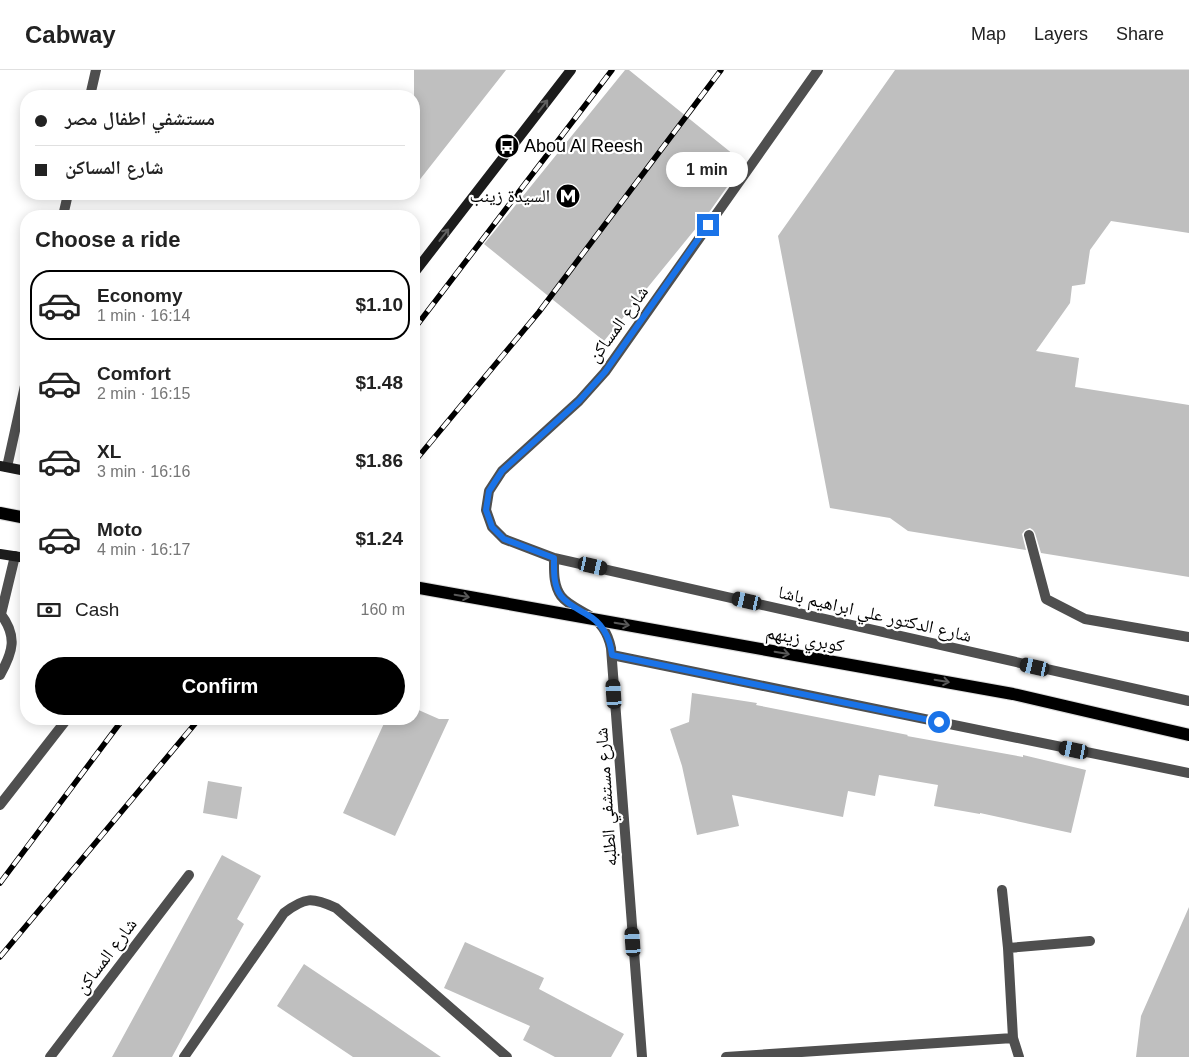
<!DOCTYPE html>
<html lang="en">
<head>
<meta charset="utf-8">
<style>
	:root { --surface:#fff; --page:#f2f2f2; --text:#222; --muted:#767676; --line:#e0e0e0; --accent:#000 }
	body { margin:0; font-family:Helvetica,"Noto Naskh Arabic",sans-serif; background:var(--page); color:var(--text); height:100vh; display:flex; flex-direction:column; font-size:19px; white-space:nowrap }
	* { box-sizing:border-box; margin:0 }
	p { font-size:16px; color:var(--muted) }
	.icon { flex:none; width:28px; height:28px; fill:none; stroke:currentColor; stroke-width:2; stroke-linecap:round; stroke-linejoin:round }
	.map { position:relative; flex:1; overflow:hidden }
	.sheet { position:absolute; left:20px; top:140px; width:400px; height:515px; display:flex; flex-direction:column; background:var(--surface); border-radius:20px; box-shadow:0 2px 12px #0003 }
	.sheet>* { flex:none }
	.guide { position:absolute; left:20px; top:20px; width:400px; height:110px; border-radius:20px; box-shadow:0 2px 12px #0003; display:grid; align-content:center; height:110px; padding:0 15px; background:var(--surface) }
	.end { position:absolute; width:22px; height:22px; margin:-11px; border:6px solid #1a73e8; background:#fff; box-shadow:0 0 0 2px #fff }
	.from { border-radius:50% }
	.bubble { position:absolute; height:35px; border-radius:18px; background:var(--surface); box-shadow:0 2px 12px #0003; font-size:16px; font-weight:800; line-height:35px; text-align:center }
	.car { position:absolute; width:15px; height:30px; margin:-15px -8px; border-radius:6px; box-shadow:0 0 4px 1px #0007; background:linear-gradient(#222 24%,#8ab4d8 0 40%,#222 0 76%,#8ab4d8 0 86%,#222 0) }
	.guide b { display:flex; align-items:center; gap:18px; height:48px; font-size:19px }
	.guide b+b { border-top:1px solid var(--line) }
	.guide i { width:12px; height:12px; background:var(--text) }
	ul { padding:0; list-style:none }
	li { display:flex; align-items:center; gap:15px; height:70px; margin:0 10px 8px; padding:0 5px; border:2px solid transparent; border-radius:20px }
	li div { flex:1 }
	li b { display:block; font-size:19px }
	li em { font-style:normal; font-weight:800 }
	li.on { border-color:var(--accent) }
	li>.icon { width:45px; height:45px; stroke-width:1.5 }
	h2 { padding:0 15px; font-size:22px; line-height:60px }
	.pay { display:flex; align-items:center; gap:12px; height:55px; padding:0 15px; font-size:19px }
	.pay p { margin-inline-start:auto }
	.button { display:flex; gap:10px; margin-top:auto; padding:10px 15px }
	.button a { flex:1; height:58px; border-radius:30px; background:var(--accent); color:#fff; font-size:20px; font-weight:800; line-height:58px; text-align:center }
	header { display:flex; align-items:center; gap:30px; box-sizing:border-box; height:70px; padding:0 25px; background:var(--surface); border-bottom:1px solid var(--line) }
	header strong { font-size:24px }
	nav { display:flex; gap:28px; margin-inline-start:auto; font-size:18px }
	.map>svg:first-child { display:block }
	.building { fill:#bfbfbf }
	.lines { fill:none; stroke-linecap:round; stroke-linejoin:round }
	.primary-casing { stroke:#dbdbdb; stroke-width:14 }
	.lane { stroke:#4f4f4f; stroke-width:10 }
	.street { stroke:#4f4f4f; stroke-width:10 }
	.secondary { stroke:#1c1c1c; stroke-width:10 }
	.primary { stroke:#000; stroke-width:12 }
	.rail-casing { stroke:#000; stroke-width:5.5 }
	.rail { stroke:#fff; stroke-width:4; stroke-dasharray:11; stroke-linecap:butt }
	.primary-bridge-casing { stroke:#dbdbdb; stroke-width:14; stroke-linecap:butt }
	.primary-bridge { stroke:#000; stroke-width:12 }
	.oneway { stroke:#606060 }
	.oneway2 { stroke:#595959 }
	.route { stroke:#1a73e8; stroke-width:6 }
	.labels { text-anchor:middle; stroke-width:4.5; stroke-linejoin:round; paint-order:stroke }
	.poi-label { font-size:18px; fill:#000; stroke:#fff; text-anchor:start }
	.street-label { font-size:18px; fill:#000; stroke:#fff }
</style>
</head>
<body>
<header>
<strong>Cabway</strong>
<nav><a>Map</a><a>Layers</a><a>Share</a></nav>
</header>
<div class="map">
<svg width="1189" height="987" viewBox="0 0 1189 987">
	<rect width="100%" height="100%" fill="#fff"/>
	<!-- building -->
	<path class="building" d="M 414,0 L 506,0 L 414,117 Z
		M 625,0 L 629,0 L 744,93 L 710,141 L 604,271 L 484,174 Z
		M 895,0 L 1189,0 L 1189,163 L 1111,151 L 1090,180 L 1085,214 L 1072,216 L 1070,233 L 1036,281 L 1079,288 L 1075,317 L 1189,335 L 1189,507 L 1041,483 L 1035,463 L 1033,460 L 1030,458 L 1025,460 L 1022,464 L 1026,480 L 908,461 L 890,448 L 830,438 L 778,166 Z
		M 692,623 L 757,633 L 756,635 L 908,665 L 907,666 L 1023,687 L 1023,685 L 1086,700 L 1071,763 L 980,743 L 980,744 L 934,736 L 938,715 L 879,705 L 875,726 L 848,721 L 843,747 L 732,725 L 739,756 L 697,765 L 682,696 L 670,659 L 689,652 Z
		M 414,638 L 439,649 L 449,649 L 395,766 L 343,743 L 386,649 L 414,649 Z
		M 208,711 L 242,717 L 237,749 L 203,743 Z
		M 222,785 L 261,806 L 237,849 L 244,854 L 172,987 L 112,987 Z
		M 1189,837 L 1189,987 L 1136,987 L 1141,946 Z
		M 465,872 L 544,908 L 539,919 L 624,964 L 611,987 L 555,987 L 523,970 L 530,956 L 444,918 Z
		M 304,894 L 374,941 L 441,987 L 353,987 L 277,936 Z"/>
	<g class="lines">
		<defs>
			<path id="primary" d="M 0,443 L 26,448"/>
		</defs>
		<!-- primary casing -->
		<use href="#primary" class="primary-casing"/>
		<!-- lane -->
		<path class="lane" d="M 1029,465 L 1046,529 L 1085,549 L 1189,567
			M 0,543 C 18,566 13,582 0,605
			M 1,544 L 15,486
			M 1002,820 L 1008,878 L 1013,968 L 1019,987
			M 1008,878 L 1090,871
			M 726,987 L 1013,968"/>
		<!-- street -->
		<path class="street" d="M 818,0 L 605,302 L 579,331 L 502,401 L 489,421 L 486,440 L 492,457 L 504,469 L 554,488 L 1189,631
			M 90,26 L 96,0
			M 63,146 L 68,124
			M 7,397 L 26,311
			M 554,488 C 554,500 553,515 561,526 C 567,534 578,539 587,544 C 600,551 608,563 611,578 L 642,987
			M 612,585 L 1189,703
			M 0,735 L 67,649
			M 50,987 L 189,805
			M 184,987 L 284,843 C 305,827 312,827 336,838 L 507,987"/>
		<!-- secondary -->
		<path class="secondary" d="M 414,203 L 571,0
			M 0,396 L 26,401
			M 0,484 L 26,488"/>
		<!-- primary -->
		<use href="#primary" class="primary"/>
		<defs>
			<path id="rail" d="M 414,259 L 612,0
				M 414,392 L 539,242 L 721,0
				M 0,813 L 123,649
				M 0,887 L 199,649"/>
		</defs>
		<!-- rail casing -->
		<use href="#rail" class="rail-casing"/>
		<!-- rail -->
		<use href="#rail" class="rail"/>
		<defs>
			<path id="primary-bridge" d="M 414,517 L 1013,624 L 1189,665"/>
		</defs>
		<!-- primary-bridge casing -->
		<use href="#primary-bridge" class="primary-bridge-casing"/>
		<!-- primary-bridge -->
		<use href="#primary-bridge" class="primary-bridge"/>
	</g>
	<!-- one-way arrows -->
	<defs><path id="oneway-shaft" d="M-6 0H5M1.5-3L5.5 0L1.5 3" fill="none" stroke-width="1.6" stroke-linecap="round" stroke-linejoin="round" transform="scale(1.25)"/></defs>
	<g class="oneway">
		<use href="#oneway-shaft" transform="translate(543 36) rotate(-52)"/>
		<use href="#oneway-shaft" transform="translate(444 165) rotate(-52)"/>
	</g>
	<g class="oneway2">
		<use href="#oneway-shaft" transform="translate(462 526) rotate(10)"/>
		<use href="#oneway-shaft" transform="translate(622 554) rotate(10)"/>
		<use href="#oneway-shaft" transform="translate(782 583) rotate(10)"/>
		<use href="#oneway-shaft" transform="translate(942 611) rotate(10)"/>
	</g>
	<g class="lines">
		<!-- route -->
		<path class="route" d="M 708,155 L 605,302 L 579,331 L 502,401 L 489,421 L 486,440 L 492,457 L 504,469 L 554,488 C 554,500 553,515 561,526 C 567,534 578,539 586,544 C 603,553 610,567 612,585 L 939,652"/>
	</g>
	<!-- icons -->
	<defs>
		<symbol id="bus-disc" viewBox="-11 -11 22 22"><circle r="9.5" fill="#000" stroke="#fff"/><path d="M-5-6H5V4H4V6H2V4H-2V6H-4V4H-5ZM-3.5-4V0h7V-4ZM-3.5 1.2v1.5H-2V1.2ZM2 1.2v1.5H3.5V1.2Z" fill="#fff"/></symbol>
		<symbol id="metro-disc" viewBox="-11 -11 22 22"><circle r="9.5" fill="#000" stroke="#fff"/><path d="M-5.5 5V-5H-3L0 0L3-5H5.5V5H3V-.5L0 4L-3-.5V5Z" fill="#fff"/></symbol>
	</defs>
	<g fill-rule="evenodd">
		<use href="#bus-disc" x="493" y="62" width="28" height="28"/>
		<use href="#metro-disc" x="554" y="112" width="28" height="28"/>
	</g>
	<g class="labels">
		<!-- poi labels -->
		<g class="poi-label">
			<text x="524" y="82">Abou Al Reesh</text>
			<text x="550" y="132" text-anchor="end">السيدة زينب</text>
		</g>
		<!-- street labels -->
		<g class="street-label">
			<text transform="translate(618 254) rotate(-54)" y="6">شارع المساكن</text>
			<text transform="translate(875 544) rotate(13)" y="6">شارع الدكتور علي ابراهيم باشا</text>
			<text transform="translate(805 569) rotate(10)" y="6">كوبري زينهم</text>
			<text transform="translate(606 727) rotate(-94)" y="6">شارع مستشفي الطلبه</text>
			<text transform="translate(106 886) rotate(-53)" y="6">شارع المساكن</text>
		</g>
	</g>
</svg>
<i class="end from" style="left:939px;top:652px"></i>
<i class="end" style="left:708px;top:155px"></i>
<div class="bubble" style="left:666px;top:82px;width:82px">1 min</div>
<i class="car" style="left:593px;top:496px;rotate:103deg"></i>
<i class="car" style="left:747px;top:531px;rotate:283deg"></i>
<i class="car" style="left:1035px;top:597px;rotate:283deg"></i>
<i class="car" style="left:614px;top:624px;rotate:356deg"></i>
<i class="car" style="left:1074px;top:680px;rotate:282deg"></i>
<i class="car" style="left:633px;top:872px;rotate:356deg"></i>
<div class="guide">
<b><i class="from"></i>مستشفي اطفال مصر</b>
<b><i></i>شارع المساكن</b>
</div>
<section class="sheet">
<h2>Choose a ride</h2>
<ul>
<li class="on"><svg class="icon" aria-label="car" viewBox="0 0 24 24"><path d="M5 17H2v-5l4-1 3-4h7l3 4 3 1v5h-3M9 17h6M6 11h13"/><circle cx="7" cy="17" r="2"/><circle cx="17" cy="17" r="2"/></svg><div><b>Economy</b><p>1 min · 16:14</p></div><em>$1.10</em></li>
<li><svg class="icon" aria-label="car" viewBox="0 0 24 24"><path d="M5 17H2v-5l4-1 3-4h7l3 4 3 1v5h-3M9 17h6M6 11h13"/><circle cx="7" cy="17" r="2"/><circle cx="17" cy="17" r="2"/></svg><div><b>Comfort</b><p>2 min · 16:15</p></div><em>$1.48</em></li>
<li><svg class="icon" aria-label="car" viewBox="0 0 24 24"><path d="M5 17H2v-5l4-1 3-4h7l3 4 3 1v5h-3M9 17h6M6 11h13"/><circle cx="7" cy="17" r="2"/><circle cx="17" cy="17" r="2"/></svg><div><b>XL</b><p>3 min · 16:16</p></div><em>$1.86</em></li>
<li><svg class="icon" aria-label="car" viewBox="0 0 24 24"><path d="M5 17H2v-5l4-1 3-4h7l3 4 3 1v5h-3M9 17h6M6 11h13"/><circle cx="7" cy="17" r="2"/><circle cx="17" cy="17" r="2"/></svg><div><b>Moto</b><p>4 min · 16:17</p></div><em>$1.24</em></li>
</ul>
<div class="pay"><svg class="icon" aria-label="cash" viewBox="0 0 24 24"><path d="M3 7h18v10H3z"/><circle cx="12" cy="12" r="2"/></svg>Cash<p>160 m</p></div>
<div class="button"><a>Confirm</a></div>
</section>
</div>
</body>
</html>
